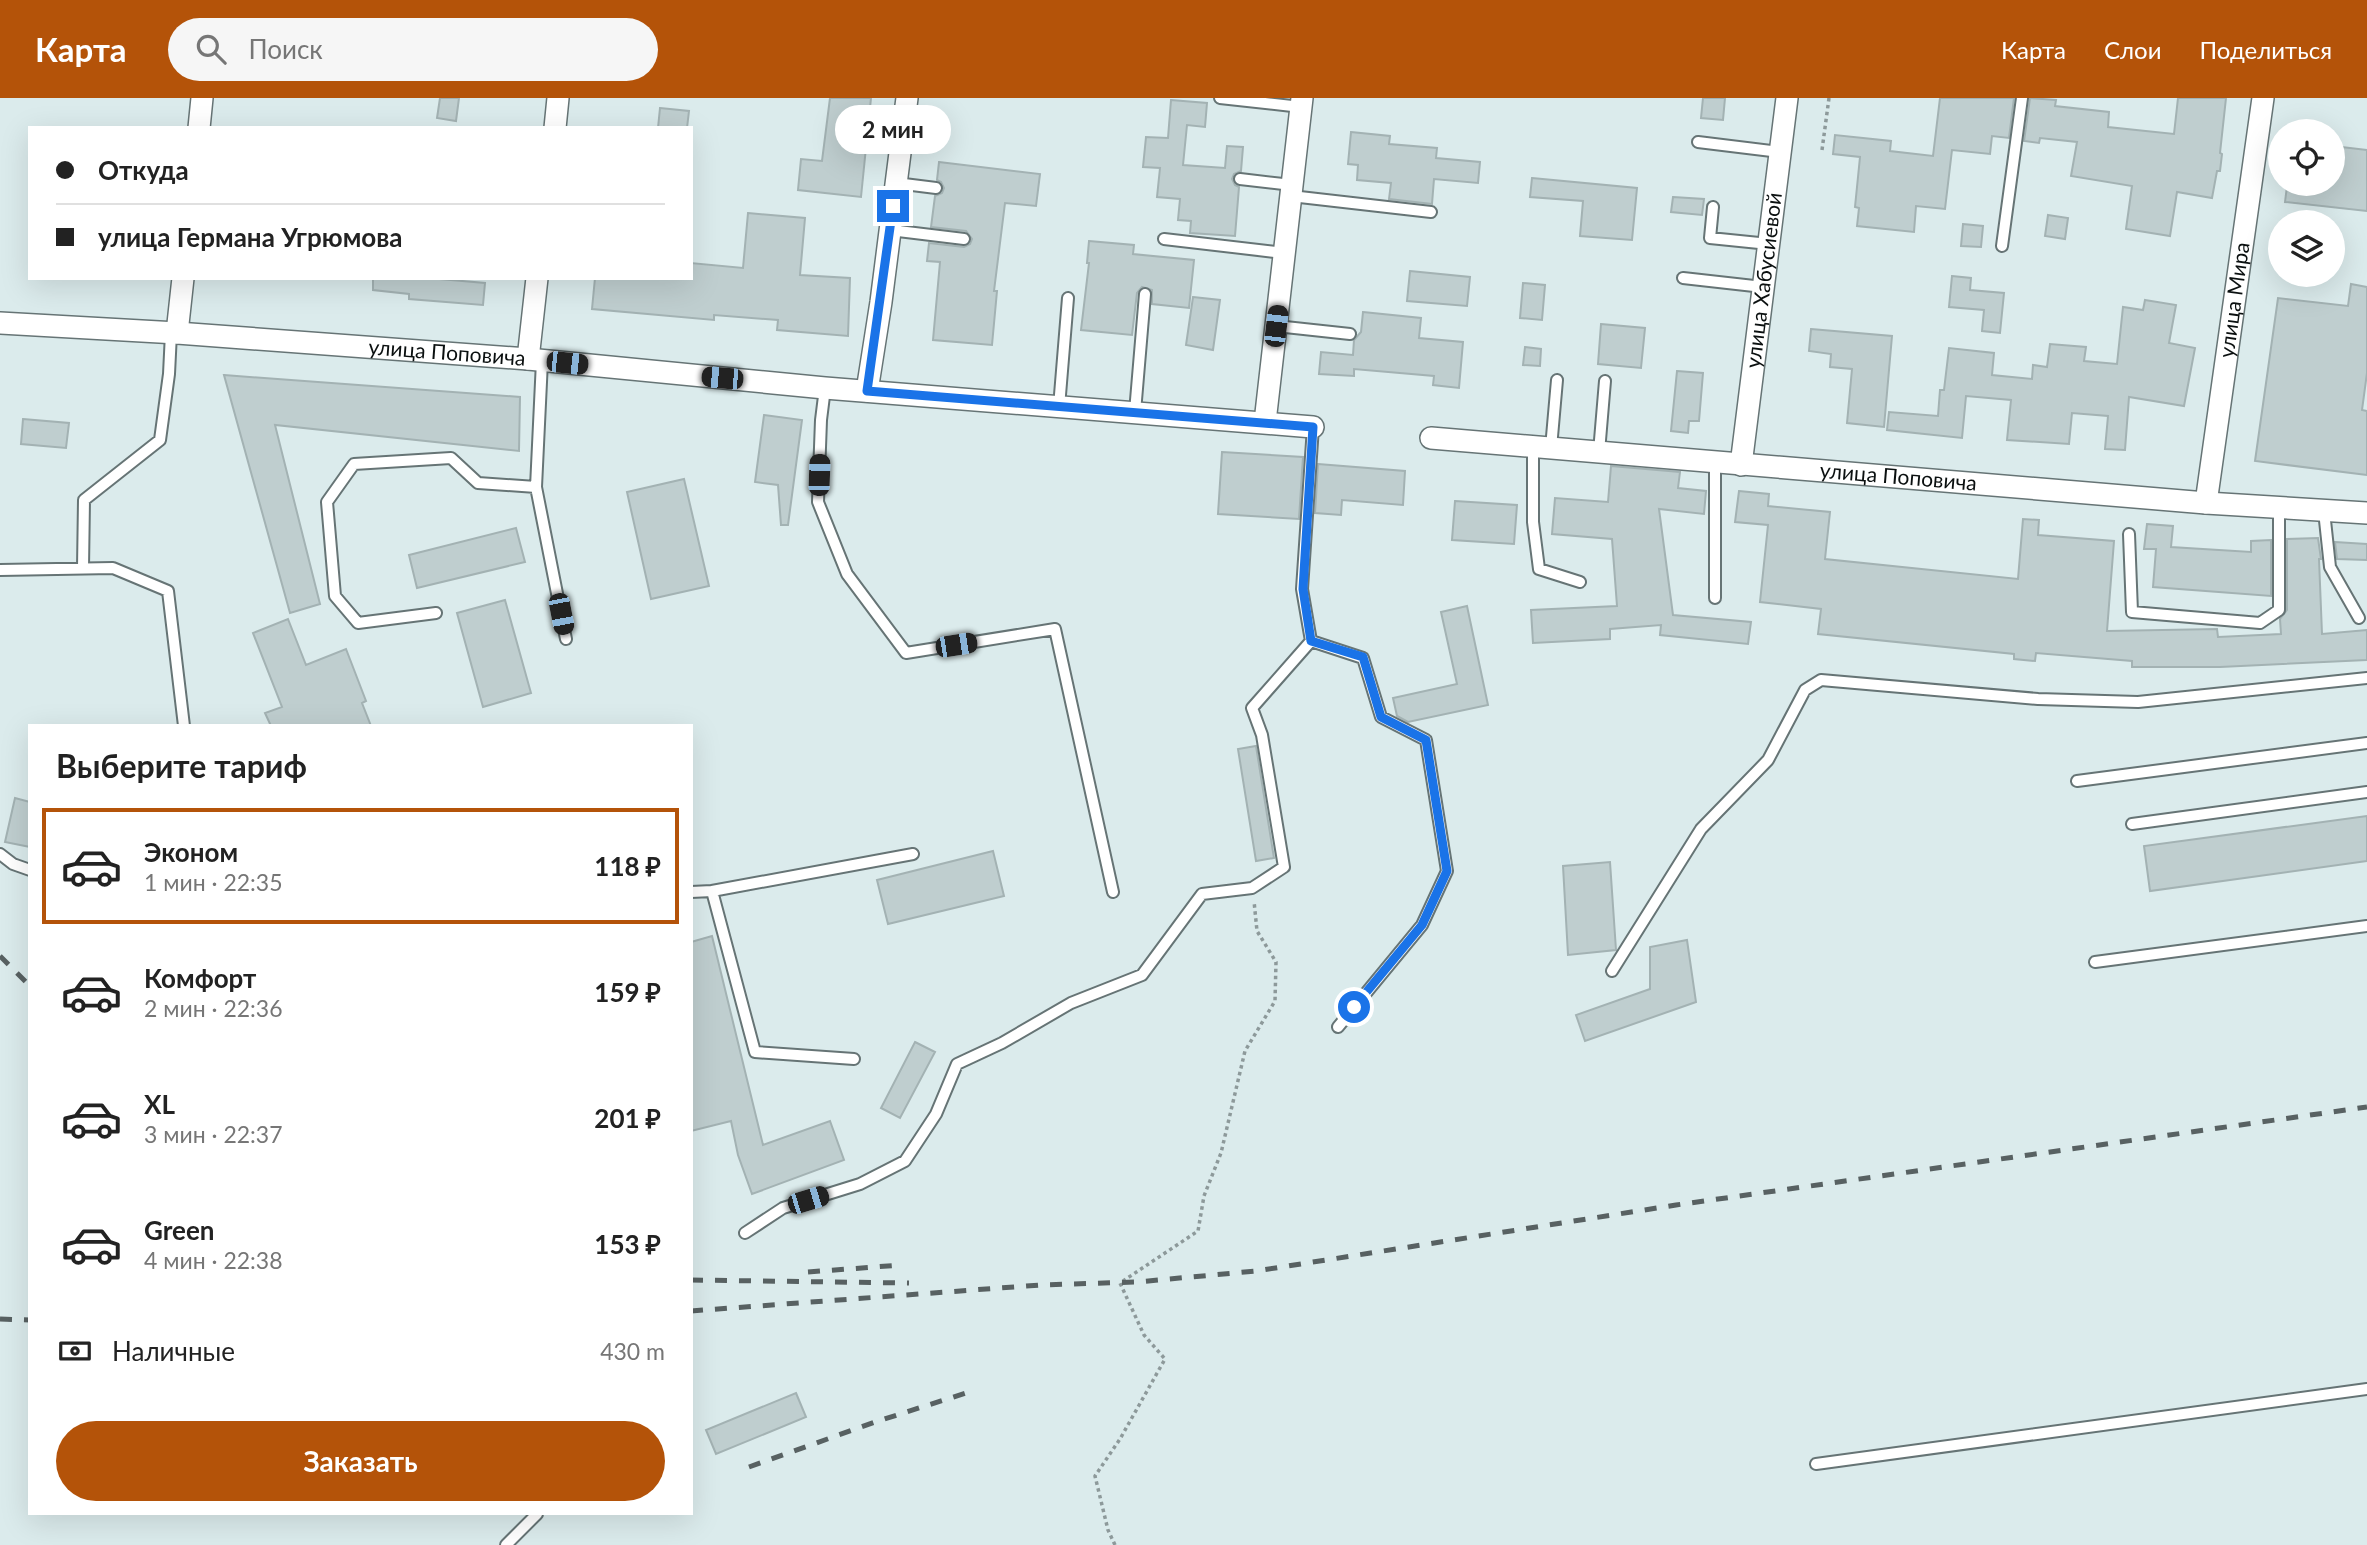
<!DOCTYPE html>
<html lang="ru">
<head>
<meta charset="utf-8">
<style>
	:root { --surface:#fff; --page:#f6f6f6; --text:#222; --muted:#767676; --line:#e0e0e0; --accent:#b45309 }
	body { margin:0; font-family:Lato,sans-serif; background:var(--page); color:var(--text); height:100vh; display:flex; flex-direction:column; font-size:26px; white-space:nowrap }
	* { box-sizing:border-box; margin:0 }
	p { font-size:23px; color:var(--muted) }
	.icon { flex:none; width:38px; height:38px; fill:none; stroke:currentColor; stroke-width:2; stroke-linecap:round; stroke-linejoin:round }
	.map { position:relative; flex:1; overflow:hidden }
	.details { position:absolute; left:28px; top:626px; width:665px; height:791px; display:flex; flex-direction:column; background:var(--surface); border-radius:0px; box-shadow:0 7px 28px #0002 }
	.details>* { flex:none }
	.hud { position:absolute; left:28px; top:28px; width:665px; height:154px; border-radius:0px; box-shadow:0 7px 28px #0002; display:grid; align-content:center; height:154px; padding:0 28px; background:var(--surface) }
	.buttons { position:absolute; left:2268px; top:21px; display:grid; gap:14px }
	.buttons a { display:grid; place-items:center; width:77px; height:77px; border-radius:50%; background:var(--surface); box-shadow:0 7px 28px #0002; font-size:35px }
	.end { position:absolute; width:32px; height:32px; margin:-16px; border:9px solid #1a73e8; background:#fff; box-shadow:0 0 0 4px #fff }
	.from { border-radius:50% }
	.bubble { position:absolute; height:49px; border-radius:24px; background:var(--surface); box-shadow:0 7px 28px #0002; font-size:23px; font-weight:700; line-height:49px; text-align:center }
	.car { position:absolute; width:21px; height:42px; margin:-21px -10px; border-radius:9px; box-shadow:0 0 5px 2px #0007; background:linear-gradient(#222 24%,#8ab4d8 0 40%,#222 0 76%,#8ab4d8 0 86%,#222 0) }
	.hud b { display:flex; align-items:center; gap:24px; height:66px; font-size:26px }
	.hud b+b { border-top:2px solid var(--line) }
	.hud i { width:18px; height:18px; background:var(--text) }
	ul { padding:0; list-style:none }
	li { display:flex; align-items:center; gap:21px; height:116px; margin:0 14px 10px; padding:0 14px; border:4px solid transparent; border-radius:0px }
	li div { flex:1 }
	li b { display:block; font-size:26px }
	li em { font-style:normal; font-weight:700 }
	li.active { border-color:var(--accent) }
	li>.icon { width:63px; height:63px; stroke-width:1.5 }
	h2 { padding:0 28px; font-size:32px; line-height:84px }
	.pay { display:flex; align-items:center; gap:18px; height:77px; padding:0 28px; font-size:26px }
	.pay p { margin-inline-start:auto }
	.cta { display:flex; gap:14px; margin-top:auto; padding:14px 28px }
	.cta a { flex:1; height:80px; border-radius:42px; background:var(--accent); color:#fff; font-size:28px; font-weight:700; line-height:80px; text-align:center }
	header { display:flex; align-items:center; gap:42px; box-sizing:border-box; height:98px; padding:0 35px; background:var(--accent); color:#fff }
	header strong { font-size:33px }
	nav { display:flex; gap:38px; margin-inline-start:auto; font-size:24px }
	.search { width:490px; height:63px; background:var(--page); display:flex; align-items:center; gap:18px; box-sizing:border-box; padding:0 24px; border-radius:38px; color:var(--muted); font-size:26px }
	.map>svg:first-child { display:block }
	.building { fill:#bfcecf; stroke:#a3b2b3; stroke-width:2 }
	.lines { fill:none; stroke-linecap:round; stroke-linejoin:round }
	.lane-casing { stroke:#667475; stroke-width:14 }
	.street-casing { stroke:#667475; stroke-width:24 }
	.path { stroke:#8d999a; stroke-width:3.5; stroke-dasharray:3.5 3.5; stroke-linecap:butt }
	.lane { stroke:#fff; stroke-width:10 }
	.street { stroke:#fff; stroke-width:21 }
	.rail { stroke:#586162; stroke-width:5; stroke-dasharray:12 12; stroke-linecap:butt }
	.route { stroke:#1a73e8; stroke-width:9 }
	.labels { text-anchor:middle; stroke-width:6; stroke-linejoin:round; paint-order:stroke }
	.street-label { font-size:21px; fill:#0b1010; stroke:#fff }
</style>
</head>
<body>
<header>
<strong>Карта</strong>
<div class="search"><svg class="icon" aria-label="search" viewBox="0 0 24 24"><circle cx="10" cy="10" r="6"/><path d="M15 15l6 6"/></svg>Поиск</div>
<nav><a>Карта</a><a>Слои</a><a>Поделиться</a></nav>
</header>
<div class="map">
<svg width="2367" height="1447" viewBox="0 0 2367 1447">
	<rect width="100%" height="100%" fill="#dbebec"/>
	<!-- building -->
	<path class="building" d="M 440,0 L 459,0 L 456,23 L 437,20 Z
		M 830,0 L 871,0 L 861,99 L 798,92 L 801,61 L 822,63 Z
		M 1703,0 L 1725,0 L 1723,22 L 1701,20 Z
		M 1940,0 L 2014,0 L 2009,40 L 1992,38 L 1990,56 L 1952,52 L 1945,111 L 1916,108 L 1914,134 L 1857,128 L 1859,110 L 1855,109 L 1860,59 L 1833,56 L 1835,37 L 1891,43 L 1890,53 L 1933,58 Z
		M 2030,0 L 2056,2 L 2055,8 L 2109,14 L 2108,29 L 2174,36 L 2178,0 L 2226,0 L 2220,55 L 2222,56 L 2220,73 L 2217,73 L 2212,100 L 2177,94 L 2170,138 L 2126,131 L 2132,88 L 2071,78 L 2077,44 L 2040,40 L 2039,45 L 2024,43 Z
		M 1171,2 L 1207,5 L 1205,29 L 1187,27 L 1183,67 L 1225,70 L 1227,48 L 1243,49 L 1241,73 L 1234,76 L 1232,81 L 1235,87 L 1239,89 L 1235,138 L 1190,135 L 1191,123 L 1178,122 L 1180,101 L 1157,99 L 1160,70 L 1143,69 L 1146,39 L 1168,40 Z
		M 660,10 L 689,13 L 687,30 L 658,30 Z
		M 1351,34 L 1390,38 L 1389,46 L 1437,50 L 1436,60 L 1480,64 L 1478,85 L 1434,81 L 1432,106 L 1389,101 L 1391,85 L 1357,82 L 1358,67 L 1348,66 Z
		M 2333,48 L 2367,52 L 2367,113 L 2285,104 L 2287,88 L 2323,92 L 2323,86 L 2333,86 Z
		M 939,64 L 1040,76 L 1036,108 L 1005,105 L 994,193 L 997,193 L 992,247 L 933,242 L 940,164 L 927,163 L 929,145 L 964,149 L 970,146 L 972,141 L 966,133 L 931,129 L 935,98 L 942,95 L 944,90 L 941,84 L 937,82 Z
		M 1532,80 L 1637,90 L 1632,142 L 1580,138 L 1583,103 L 1530,99 Z
		M 1673,99 L 1704,101 L 1702,117 L 1671,114 Z
		M 748,115 L 805,120 L 800,177 L 850,180 L 848,238 L 777,232 L 778,222 L 714,217 L 714,222 L 592,211 L 595,180 L 691,180 L 691,165 L 743,170 Z
		M 2048,117 L 2068,120 L 2065,141 L 2045,138 Z
		M 1963,126 L 1983,128 L 1981,149 L 1961,148 Z
		M 1089,143 L 1134,147 L 1133,156 L 1194,162 L 1189,210 L 1152,206 L 1152,192 L 1142,189 L 1137,195 L 1132,237 L 1081,232 L 1089,165 L 1087,165 Z
		M 1410,173 L 1470,179 L 1467,208 L 1407,203 Z
		M 1952,178 L 1971,180 L 1970,192 L 2004,195 L 2000,235 L 1982,233 L 1984,212 L 1949,209 Z
		M 373,180 L 428,180 L 485,185 L 483,207 L 409,201 L 409,196 L 373,192 Z
		M 1523,185 L 1545,187 L 1542,222 L 1520,220 Z
		M 2351,186 L 2367,189 L 2367,275 L 2362,312 L 2367,313 L 2367,377 L 2255,363 L 2278,200 L 2348,208 Z
		M 1193,199 L 1220,202 L 1213,252 L 1186,247 Z
		M 2145,202 L 2176,207 L 2169,245 L 2195,250 L 2184,308 L 2129,299 L 2125,352 L 2105,351 L 2108,318 L 2072,315 L 2069,346 L 2007,342 L 2011,302 L 1966,298 L 1962,340 L 1887,332 L 1889,314 L 1938,318 L 1940,292 L 1944,292 L 1949,250 L 1994,255 L 1992,277 L 2032,281 L 2033,267 L 2047,269 L 2050,246 L 2086,249 L 2084,263 L 2117,266 L 2123,209 L 2143,212 Z
		M 1363,214 L 1421,220 L 1419,240 L 1463,244 L 1459,290 L 1433,287 L 1434,278 L 1354,271 L 1354,278 L 1319,276 L 1321,254 L 1353,257 L 1354,242 L 1361,234 Z
		M 1601,226 L 1645,230 L 1641,270 L 1598,266 Z
		M 1811,231 L 1892,238 L 1884,329 L 1847,325 L 1852,271 L 1830,269 L 1831,256 L 1809,253 Z
		M 1525,249 L 1541,251 L 1540,268 L 1523,267 Z
		M 1677,273 L 1703,275 L 1699,323 L 1689,323 L 1688,335 L 1671,333 Z
		M 224,277 L 520,299 L 519,353 L 275,327 L 320,506 L 290,515 Z
		M 764,317 L 802,322 L 788,427 L 781,427 L 778,387 L 755,384 Z
		M 23,321 L 69,325 L 66,350 L 21,346 Z
		M 1222,354 L 1303,359 L 1299,421 L 1218,416 Z
		M 1318,366 L 1405,373 L 1403,407 L 1342,402 L 1341,417 L 1315,415 Z
		M 1611,368 L 1680,374 L 1678,390 L 1706,393 L 1704,416 L 1659,411 L 1673,517 L 1751,524 L 1748,546 L 1660,537 L 1661,527 L 1610,531 L 1610,541 L 1533,545 L 1531,512 L 1617,508 L 1612,441 L 1552,436 L 1555,400 L 1608,404 Z
		M 684,381 L 709,488 L 651,501 L 627,394 Z
		M 1739,393 L 1769,396 L 1768,408 L 1830,414 L 1825,461 L 2018,481 L 2023,421 L 2039,422 L 2038,437 L 2114,443 L 2107,533 L 2217,531 L 2218,539 L 2281,536 L 2280,521 L 2287,512 L 2287,441 L 2318,440 L 2321,461 L 2319,461 L 2322,536 L 2367,532 L 2367,562 L 2220,569 L 2132,569 L 2132,563 L 2036,555 L 2035,563 L 2014,561 L 2014,556 L 1818,536 L 1821,511 L 1760,504 L 1768,427 L 1735,424 Z
		M 1455,403 L 1517,407 L 1514,446 L 1452,442 Z
		M 2147,426 L 2173,428 L 2171,449 L 2251,454 L 2251,443 L 2271,442 L 2271,498 L 2153,489 L 2156,451 L 2144,451 Z
		M 516,430 L 525,464 L 417,490 L 409,457 Z
		M 2335,444 L 2367,446 L 2367,462 L 2337,461 Z
		M 505,502 L 531,595 L 483,609 L 457,515 Z
		M 1467,508 L 1488,607 L 1408,624 L 1397,618 L 1393,600 L 1457,586 L 1441,514 Z
		M 288,521 L 306,567 L 346,551 L 366,603 L 362,605 L 371,628 L 271,628 L 265,615 L 282,609 L 253,535 Z
		M 1256,648 L 1274,760 L 1256,763 L 1238,651 Z
		M 15,700 L 30,704 L 30,749 L 5,744 Z
		M 2367,718 L 2367,763 L 2150,793 L 2144,748 Z
		M 993,753 L 1004,798 L 888,826 L 877,782 Z
		M 1610,764 L 1616,852 L 1568,857 L 1563,768 Z
		M 712,838 L 763,1047 L 830,1023 L 844,1062 L 752,1096 L 738,1057 L 731,1023 L 691,1033 L 691,844 Z
		M 1687,842 L 1696,904 L 1585,943 L 1576,917 L 1650,891 L 1650,849 Z
		M 915,944 L 935,954 L 900,1020 L 881,1010 Z
		M 796,1295 L 806,1319 L 716,1356 L 706,1332 Z"/>
	<g class="lines">
		<defs>
			<path id="lane" d="M 1220,0 L 1301,9
				M 1698,44 L 1780,54
				M 1240,81 L 1292,87
				M 896,85 L 936,90
				M 1291,98 L 1431,114
				M 1713,109 L 1710,140 L 1769,146
				M 890,132 L 964,141
				M 1164,141 L 1284,155
				M 2002,148 L 2022,0
				M 1683,180 L 1763,189
				M 1276,228 L 1350,236
				M 542,263 L 536,389 L 566,541
				M 825,290 L 821,322 L 818,404 L 847,476 L 906,555 L 1055,531 L 1113,794
				M 1059,309 L 1068,200
				M 1135,314 L 1145,196
				M 1313,329 L 1302,491 L 1311,543 L 1363,560 L 1381,619 L 1426,642 L 1447,773 L 1422,827 L 1338,929
				M 1533,348 L 1533,424 L 1539,471 L 1580,484
				M 1551,350 L 1557,282
				M 1599,354 L 1605,283
				M 2324,413 L 2330,469 L 2359,520
				M 2129,436 L 2132,514 L 2260,525 L 2279,512 L 2279,410
				M 83,470 L 84,402 L 160,342 L 169,276 L 171,235
				M 0,472 L 113,470 L 168,493 L 184,628
				M 1715,500 L 1715,365
				M 436,515 L 358,525 L 335,498 L 327,404 L 354,366 L 451,360 L 478,385 L 536,389
				M 2077,683 L 2367,645
				M 2132,726 L 2367,694
				M 0,756 L 13,766 L 30,772
				M 712,793 L 913,756
				M 691,794 L 712,793 L 755,954 L 854,961
				M 2095,864 L 2367,828
				M 1612,873 L 1701,731 L 1768,662 L 1805,592 L 1821,582 L 2038,601 L 2138,604 L 2367,580
				M 745,1135 L 783,1110 L 860,1086 L 905,1063 L 936,1016 L 957,966 L 1002,945 L 1071,905 L 1142,877 L 1202,796 L 1252,790 L 1284,769 L 1262,637 L 1252,610 L 1311,543
				M 1816,1366 L 2367,1291
				M 506,1447 L 537,1416"/>
			<g id="street">
				<path d="M 199,30 L 202,0"/>
				<path d="M 555,30 L 558,0"/>
				<path id="s1" d="M 0,225 L 177,235 L 528,261 L 825,290 L 1313,329"/>
				<path d="M 177,235 L 183,180"/>
				<path d="M 528,261 L 537,180"/>
				<path d="M 867,293 L 881,204 L 907,0"/>
				<path d="M 1265,324 L 1302,0"/>
				<path id="s2" d="M 1431,340 L 2206,405 L 2367,415"/>
				<path id="s3" d="M 1741,367 L 1787,0"/>
				<path id="s4" d="M 2206,405 L 2263,0"/>
			</g>
		</defs>
		<!-- lane casing -->
		<use href="#lane" class="lane-casing"/>
		<!-- street casing -->
		<use href="#street" class="street-casing"/>
		<!-- path -->
		<path class="path" d="M 1822,52 L 1829,0
			M 1115,1447 L 1108,1432 L 1095,1378 L 1120,1341 L 1165,1261 L 1144,1237 L 1120,1185 L 1198,1133 L 1204,1098 L 1221,1055 L 1245,953 L 1275,903 L 1276,864 L 1257,833 L 1254,803"/>
		<!-- lane -->
		<use href="#lane" class="lane"/>
		<!-- street -->
		<use href="#street" class="street"/>
		<!-- rail -->
		<path class="rail" d="M 0,858 L 30,888
			M 808,1174 L 901,1167
			M 691,1182 L 909,1185
			M 691,1213 L 1040,1187 L 1137,1184 L 1256,1173 L 1676,1107 L 2367,1009
			M 0,1221 L 30,1222
			M 749,1369 L 875,1324 L 966,1295"/>
	</g>
	<g class="lines">
		<!-- route -->
		<path class="route" d="M 893,108 L 867,293 L 1313,329 L 1303,491 L 1311,543 L 1363,559 L 1381,619 L 1426,642 L 1447,773 L 1422,827 L 1354,909"/>
	</g>
	<g class="labels">
		<!-- street labels -->
		<g class="street-label">
			<text dy="7" stroke="none"><textPath href="#s3" startOffset="186">улица Хабусиевой</textPath></text>
			<text dy="7" stroke="none"><textPath href="#s4" startOffset="205">улица Мира</textPath></text>
			<text dy="7" stroke="none"><textPath href="#s1" startOffset="448">улица Поповича</textPath></text>
			<text dy="7" stroke="none"><textPath href="#s2" startOffset="469">улица Поповича</textPath></text>
		</g>
	</g>
</svg>
<div class="buttons">
<a><svg class="icon" aria-label="locate" viewBox="0 0 24 24"><circle cx="12" cy="12" r="6"/><path d="M12 2v4M12 18v4M2 12h4M18 12h4"/></svg></a>
<a><svg class="icon" aria-label="layers" viewBox="0 0 24 24"><path d="M12 4l9 5-9 5-9-5zM3 14l9 5 9-5"/></svg></a>
</div>
<i class="end from" style="left:1354px;top:909px"></i>
<i class="end" style="left:893px;top:108px"></i>
<div class="bubble" style="left:835px;top:7px;width:116px">2 мин</div>
<i class="car" style="left:1276px;top:228px;rotate:7deg"></i>
<i class="car" style="left:567px;top:265px;rotate:96deg"></i>
<i class="car" style="left:722px;top:280px;rotate:275deg"></i>
<i class="car" style="left:819px;top:377px;rotate:2deg"></i>
<i class="car" style="left:561px;top:516px;rotate:169deg"></i>
<i class="car" style="left:956px;top:547px;rotate:81deg"></i>
<i class="car" style="left:808px;top:1102px;rotate:73deg"></i>
<div class="hud">
<b><i class="from"></i>Откуда</b>
<b><i></i>улица Германа Угрюмова</b>
</div>
<section class="details">
<h2>Выберите тариф</h2>
<ul>
<li class="active"><svg class="icon" aria-label="car" viewBox="0 0 24 24"><path d="M5 17H2v-5l4-1 3-4h7l3 4 3 1v5h-3M9 17h6M6 11h13"/><circle cx="7" cy="17" r="2"/><circle cx="17" cy="17" r="2"/></svg><div><b>Эконом</b><p>1 мин · 22:35</p></div><em>118 ₽</em></li>
<li><svg class="icon" aria-label="car" viewBox="0 0 24 24"><path d="M5 17H2v-5l4-1 3-4h7l3 4 3 1v5h-3M9 17h6M6 11h13"/><circle cx="7" cy="17" r="2"/><circle cx="17" cy="17" r="2"/></svg><div><b>Комфорт</b><p>2 мин · 22:36</p></div><em>159 ₽</em></li>
<li><svg class="icon" aria-label="car" viewBox="0 0 24 24"><path d="M5 17H2v-5l4-1 3-4h7l3 4 3 1v5h-3M9 17h6M6 11h13"/><circle cx="7" cy="17" r="2"/><circle cx="17" cy="17" r="2"/></svg><div><b>XL</b><p>3 мин · 22:37</p></div><em>201 ₽</em></li>
<li><svg class="icon" aria-label="car" viewBox="0 0 24 24"><path d="M5 17H2v-5l4-1 3-4h7l3 4 3 1v5h-3M9 17h6M6 11h13"/><circle cx="7" cy="17" r="2"/><circle cx="17" cy="17" r="2"/></svg><div><b>Green</b><p>4 мин · 22:38</p></div><em>153 ₽</em></li>
</ul>
<div class="pay"><svg class="icon" aria-label="cash" viewBox="0 0 24 24"><path d="M3 7h18v10H3z"/><circle cx="12" cy="12" r="2"/></svg>Наличные<p>430 m</p></div>
<div class="cta"><a>Заказать</a></div>
</section>
</div>
</body>
</html>
